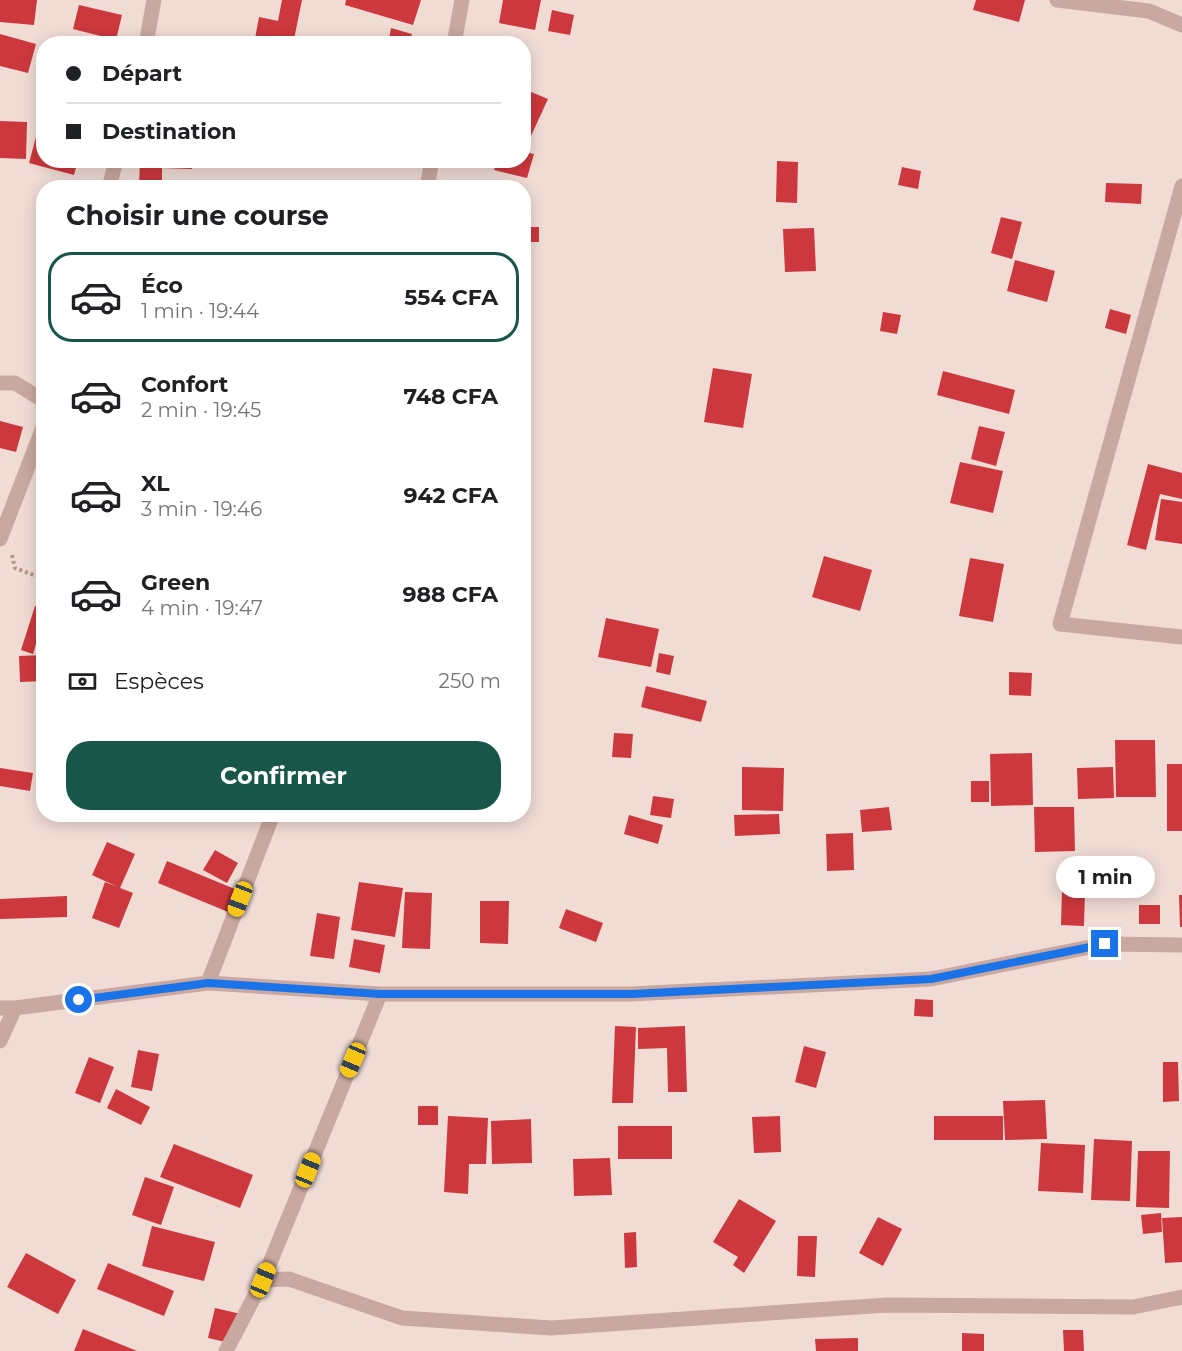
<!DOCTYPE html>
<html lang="fr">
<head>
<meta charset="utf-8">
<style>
	:root { --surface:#fff; --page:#f6f6f6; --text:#202124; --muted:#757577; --line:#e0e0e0; --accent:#185649 }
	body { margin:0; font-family:Montserrat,sans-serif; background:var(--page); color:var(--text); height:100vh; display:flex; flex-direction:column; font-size:22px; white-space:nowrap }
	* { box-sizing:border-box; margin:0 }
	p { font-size:20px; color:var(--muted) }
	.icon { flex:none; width:33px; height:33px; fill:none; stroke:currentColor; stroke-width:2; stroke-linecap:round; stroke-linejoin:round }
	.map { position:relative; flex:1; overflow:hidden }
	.drawer { position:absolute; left:36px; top:180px; width:495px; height:642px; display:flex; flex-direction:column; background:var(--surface); border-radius:24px; box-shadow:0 3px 15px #0003 }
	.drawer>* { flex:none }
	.hud { position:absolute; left:36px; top:36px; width:495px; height:132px; border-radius:24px; box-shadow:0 3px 15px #0003; display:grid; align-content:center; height:132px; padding:0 30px; background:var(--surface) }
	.end { position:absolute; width:27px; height:27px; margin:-14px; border:8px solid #1a73e8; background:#fff; box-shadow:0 0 0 3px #fff }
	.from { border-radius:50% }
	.bubble { position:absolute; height:42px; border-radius:21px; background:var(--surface); box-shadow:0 3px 15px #0003; font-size:20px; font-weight:700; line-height:42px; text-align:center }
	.car { position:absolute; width:18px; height:36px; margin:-18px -9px; border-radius:8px; box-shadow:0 0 4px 2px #0007; background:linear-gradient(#f5c518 24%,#345 0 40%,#f5c518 0 76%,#345 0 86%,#f5c518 0) }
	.hud b { display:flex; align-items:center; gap:21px; height:57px; font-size:22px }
	.hud b+b { border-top:2px solid var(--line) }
	.hud i { width:15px; height:15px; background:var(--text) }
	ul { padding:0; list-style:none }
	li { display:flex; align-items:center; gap:18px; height:90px; margin:0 12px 9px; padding:0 18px; border:3px solid transparent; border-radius:24px }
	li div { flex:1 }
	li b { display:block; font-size:22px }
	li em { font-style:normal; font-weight:700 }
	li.current { border-color:var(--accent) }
	li>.icon { width:54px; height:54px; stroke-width:1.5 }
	h2 { padding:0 30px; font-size:27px; line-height:72px }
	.pay { display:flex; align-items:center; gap:15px; height:66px; padding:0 30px; font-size:22px }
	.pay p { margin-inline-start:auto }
	.action { display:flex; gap:12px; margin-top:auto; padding:12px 30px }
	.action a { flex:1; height:69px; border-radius:24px; background:var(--accent); color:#fff; font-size:24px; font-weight:700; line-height:69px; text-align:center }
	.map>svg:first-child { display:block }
	.building { fill:#cc383d }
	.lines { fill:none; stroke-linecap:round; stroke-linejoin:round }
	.path { stroke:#b5928b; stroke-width:4; stroke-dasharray:3 3; stroke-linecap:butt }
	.street { stroke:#c9a8a1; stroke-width:15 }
	.route { stroke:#1a73e8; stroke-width:8 }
</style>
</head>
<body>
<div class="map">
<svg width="1182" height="1351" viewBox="0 0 1182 1351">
	<rect width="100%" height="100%" fill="#f1dcd5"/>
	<!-- building -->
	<path class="building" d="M 0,0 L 37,0 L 34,25 L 0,22 Z
		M 282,0 L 302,0 L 293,44 L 254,44 L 259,17 L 278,21 Z
		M 346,0 L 421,0 L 413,25 L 345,5 Z
		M 503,0 L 541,0 L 535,30 L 499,23 Z
		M 976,0 L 1025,0 L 1019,22 L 973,10 Z
		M 79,5 L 122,15 L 116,40 L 73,29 Z
		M 552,10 L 574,15 L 570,35 L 548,31 Z
		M 391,28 L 412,34 L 410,44 L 388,44 Z
		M 0,34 L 36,44 L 28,73 L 0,66 Z
		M 524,89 L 548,99 L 531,136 L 524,133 Z
		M 0,121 L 27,122 L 26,159 L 0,158 Z
		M 40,122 L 44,123 L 44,160 L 78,160 L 74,175 L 29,163 Z
		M 524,152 L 534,154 L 527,178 L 494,170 L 497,160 L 524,160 Z
		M 140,160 L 193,160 L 192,169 L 162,168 L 162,186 L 139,185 Z
		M 777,161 L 798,162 L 797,203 L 776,202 Z
		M 902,167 L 921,171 L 918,189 L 898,185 Z
		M 1106,183 L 1142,184 L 1141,204 L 1105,202 Z
		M 1001,217 L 1022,222 L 1012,259 L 991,253 Z
		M 524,227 L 539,227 L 539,242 L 524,242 Z
		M 814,228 L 816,271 L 785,272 L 783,229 Z
		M 1015,260 L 1055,271 L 1047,302 L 1007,291 Z
		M 1110,309 L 1131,315 L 1126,334 L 1105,328 Z
		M 883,312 L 901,315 L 897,334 L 880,331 Z
		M 713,368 L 752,374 L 743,428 L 704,422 Z
		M 943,371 L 1015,390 L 1009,414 L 937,395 Z
		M 0,421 L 23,427 L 16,452 L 0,448 Z
		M 979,426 L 1005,432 L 996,466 L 971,459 Z
		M 960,462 L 1003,471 L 993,513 L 950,503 Z
		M 1148,464 L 1182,473 L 1182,499 L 1160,494 L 1146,550 L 1127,545 Z
		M 1161,499 L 1182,502 L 1182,544 L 1155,540 Z
		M 824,556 L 872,570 L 860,611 L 812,597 Z
		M 970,558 L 1004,564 L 993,622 L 959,616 Z
		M 35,606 L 44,608 L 44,643 L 37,641 L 33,654 L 21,650 Z
		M 606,618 L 659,629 L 651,667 L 598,657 Z
		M 659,653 L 674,656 L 670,675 L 656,672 Z
		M 44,655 L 44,681 L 20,682 L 19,656 Z
		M 1009,672 L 1032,673 L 1031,696 L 1009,695 Z
		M 646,686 L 707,701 L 701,722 L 641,707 Z
		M 614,733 L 633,734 L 631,758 L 612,757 Z
		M 1115,740 L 1155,740 L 1156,797 L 1116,797 Z
		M 1032,753 L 1033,805 L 991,806 L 990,754 Z
		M 1167,764 L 1182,764 L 1182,831 L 1167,831 Z
		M 742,767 L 784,768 L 783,811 L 742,810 Z
		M 1113,767 L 1114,798 L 1078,799 L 1077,768 Z
		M 0,768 L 33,773 L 30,791 L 0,786 Z
		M 971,781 L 989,781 L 989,802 L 971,802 Z
		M 653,796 L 674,799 L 671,818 L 650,815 Z
		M 889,807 L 892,830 L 862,832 L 860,810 Z
		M 1034,807 L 1074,807 L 1075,851 L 1035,852 Z
		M 63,814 L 90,814 L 89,821 Z
		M 403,814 L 436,814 L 436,818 L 403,818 Z
		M 779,814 L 780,834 L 735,836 L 734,815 Z
		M 629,815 L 663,825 L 658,844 L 624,834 Z
		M 853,833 L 854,870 L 827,871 L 826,834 Z
		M 107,842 L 135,854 L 120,888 L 92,875 Z
		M 215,850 L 238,863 L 227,883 L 203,870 Z
		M 167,861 L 242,892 L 233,914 L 158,883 Z
		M 105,882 L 133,893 L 119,928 L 92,918 Z
		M 359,882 L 403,888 L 395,937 L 351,930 Z
		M 1062,889 L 1085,890 L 1084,926 L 1061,925 Z
		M 405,892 L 432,893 L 430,949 L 402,948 Z
		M 1179,895 L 1182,895 L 1182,927 L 1180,927 Z
		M 67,896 L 67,917 L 0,919 L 0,899 Z
		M 480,901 L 509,901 L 508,944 L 480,943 Z
		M 1139,905 L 1160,905 L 1160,924 L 1139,924 Z
		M 566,909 L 603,923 L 596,942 L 559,928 Z
		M 317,913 L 340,917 L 334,959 L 310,956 Z
		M 354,939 L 385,945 L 380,973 L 349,967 Z
		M 915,999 L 933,1000 L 933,1017 L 914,1016 Z
		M 615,1026 L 636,1027 L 633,1103 L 612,1103 Z
		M 685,1026 L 687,1092 L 668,1092 L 667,1048 L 638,1049 L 638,1028 Z
		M 804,1046 L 826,1052 L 816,1088 L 795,1082 Z
		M 138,1050 L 159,1054 L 152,1091 L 131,1087 Z
		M 89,1057 L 114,1067 L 100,1103 L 75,1093 Z
		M 1163,1062 L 1178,1062 L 1179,1101 L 1163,1102 Z
		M 116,1089 L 150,1107 L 141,1125 L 107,1108 Z
		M 1045,1100 L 1047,1139 L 1005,1140 L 1003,1101 Z
		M 418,1106 L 438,1106 L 438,1125 L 418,1125 Z
		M 448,1116 L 488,1118 L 486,1164 L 469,1164 L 468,1194 L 444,1192 Z
		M 780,1116 L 781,1152 L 754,1153 L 752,1117 Z
		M 934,1116 L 1003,1116 L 1003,1140 L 934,1140 Z
		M 531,1119 L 532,1163 L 492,1164 L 491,1121 Z
		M 618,1126 L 672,1126 L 672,1159 L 618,1159 Z
		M 1094,1139 L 1132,1141 L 1130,1201 L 1091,1200 Z
		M 1041,1143 L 1085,1145 L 1083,1193 L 1038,1191 Z
		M 174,1144 L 253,1175 L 240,1208 L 160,1177 Z
		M 1138,1151 L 1170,1151 L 1169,1208 L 1136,1207 Z
		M 610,1158 L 612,1195 L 574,1196 L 573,1159 Z
		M 145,1177 L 174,1187 L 161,1225 L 132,1215 Z
		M 739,1199 L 776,1221 L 744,1273 L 733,1265 L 738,1257 L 713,1242 Z
		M 1161,1213 L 1162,1232 L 1143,1234 L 1141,1215 Z
		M 878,1217 L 902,1229 L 883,1266 L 859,1253 Z
		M 1182,1217 L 1182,1262 L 1165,1263 L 1162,1218 Z
		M 152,1226 L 215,1242 L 204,1281 L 142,1266 Z
		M 636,1232 L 637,1267 L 625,1268 L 624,1233 Z
		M 798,1236 L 817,1236 L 815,1277 L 797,1276 Z
		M 26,1253 L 76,1280 L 58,1314 L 7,1287 Z
		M 108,1263 L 174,1291 L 164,1316 L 97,1289 Z
		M 215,1308 L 241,1314 L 234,1344 L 208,1338 Z
		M 83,1329 L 137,1351 L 74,1351 Z
		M 1063,1330 L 1083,1330 L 1084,1351 L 1064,1351 Z
		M 962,1333 L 984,1334 L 984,1351 L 962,1351 Z
		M 858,1338 L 858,1351 L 816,1351 L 815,1339 Z"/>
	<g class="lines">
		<!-- path -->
		<path class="path" d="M 12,555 L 15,568 L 44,579"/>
		<!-- street -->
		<path class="street" d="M 1057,0 L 1149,11 L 1182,25
			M 146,44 L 154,0
			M 454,44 L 462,0
			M 1182,186 L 1060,624 L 1182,637
			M 109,188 L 116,160
			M 427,188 L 432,160
			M 0,383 L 15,383 L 44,401
			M 0,539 L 44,425
			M 208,983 L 273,814
			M 0,1008 L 15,1008 L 208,983 L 380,994 L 631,994 L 931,979 L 1105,944 L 1182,945
			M 0,1041 L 15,1008
			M 263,1280 L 289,1279 L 402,1318 L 551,1328 L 887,1305 L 1133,1307 L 1182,1297
			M 226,1351 L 263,1280 L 380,994"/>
	</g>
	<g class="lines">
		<!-- route -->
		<path class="route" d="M 79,1000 L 208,983 L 380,994 L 632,994 L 931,979 L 1105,944"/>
	</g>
</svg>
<i class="end from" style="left:79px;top:1000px"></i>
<i class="end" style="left:1105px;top:944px"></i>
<div class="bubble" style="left:1056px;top:856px;width:99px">1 min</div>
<i class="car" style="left:240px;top:899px;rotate:201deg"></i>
<i class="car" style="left:353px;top:1060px;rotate:203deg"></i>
<i class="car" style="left:308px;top:1170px;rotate:22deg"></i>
<i class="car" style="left:263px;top:1280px;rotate:22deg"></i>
<div class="hud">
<b><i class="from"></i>Départ</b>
<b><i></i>Destination</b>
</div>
<section class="drawer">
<h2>Choisir une course</h2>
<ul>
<li class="current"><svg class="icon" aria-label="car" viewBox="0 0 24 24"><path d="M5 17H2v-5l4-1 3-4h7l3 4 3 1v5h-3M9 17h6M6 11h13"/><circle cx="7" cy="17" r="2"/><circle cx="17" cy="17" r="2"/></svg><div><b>Éco</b><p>1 min · 19:44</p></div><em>554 CFA</em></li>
<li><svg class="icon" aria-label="car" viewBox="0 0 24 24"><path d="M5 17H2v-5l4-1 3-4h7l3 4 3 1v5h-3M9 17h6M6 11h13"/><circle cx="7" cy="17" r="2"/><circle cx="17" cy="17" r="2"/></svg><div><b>Confort</b><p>2 min · 19:45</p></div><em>748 CFA</em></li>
<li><svg class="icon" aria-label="car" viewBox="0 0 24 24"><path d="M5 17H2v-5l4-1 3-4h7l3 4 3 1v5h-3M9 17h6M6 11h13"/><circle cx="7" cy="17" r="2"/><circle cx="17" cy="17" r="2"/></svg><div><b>XL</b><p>3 min · 19:46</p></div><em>942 CFA</em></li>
<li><svg class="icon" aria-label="car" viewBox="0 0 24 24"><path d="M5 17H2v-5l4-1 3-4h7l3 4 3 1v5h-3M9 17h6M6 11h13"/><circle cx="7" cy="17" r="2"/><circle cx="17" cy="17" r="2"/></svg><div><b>Green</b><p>4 min · 19:47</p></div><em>988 CFA</em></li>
</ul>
<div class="pay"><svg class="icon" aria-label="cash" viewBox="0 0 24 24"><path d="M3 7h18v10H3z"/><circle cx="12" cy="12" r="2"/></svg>Espèces<p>250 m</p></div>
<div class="action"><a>Confirmer</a></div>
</section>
</div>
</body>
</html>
